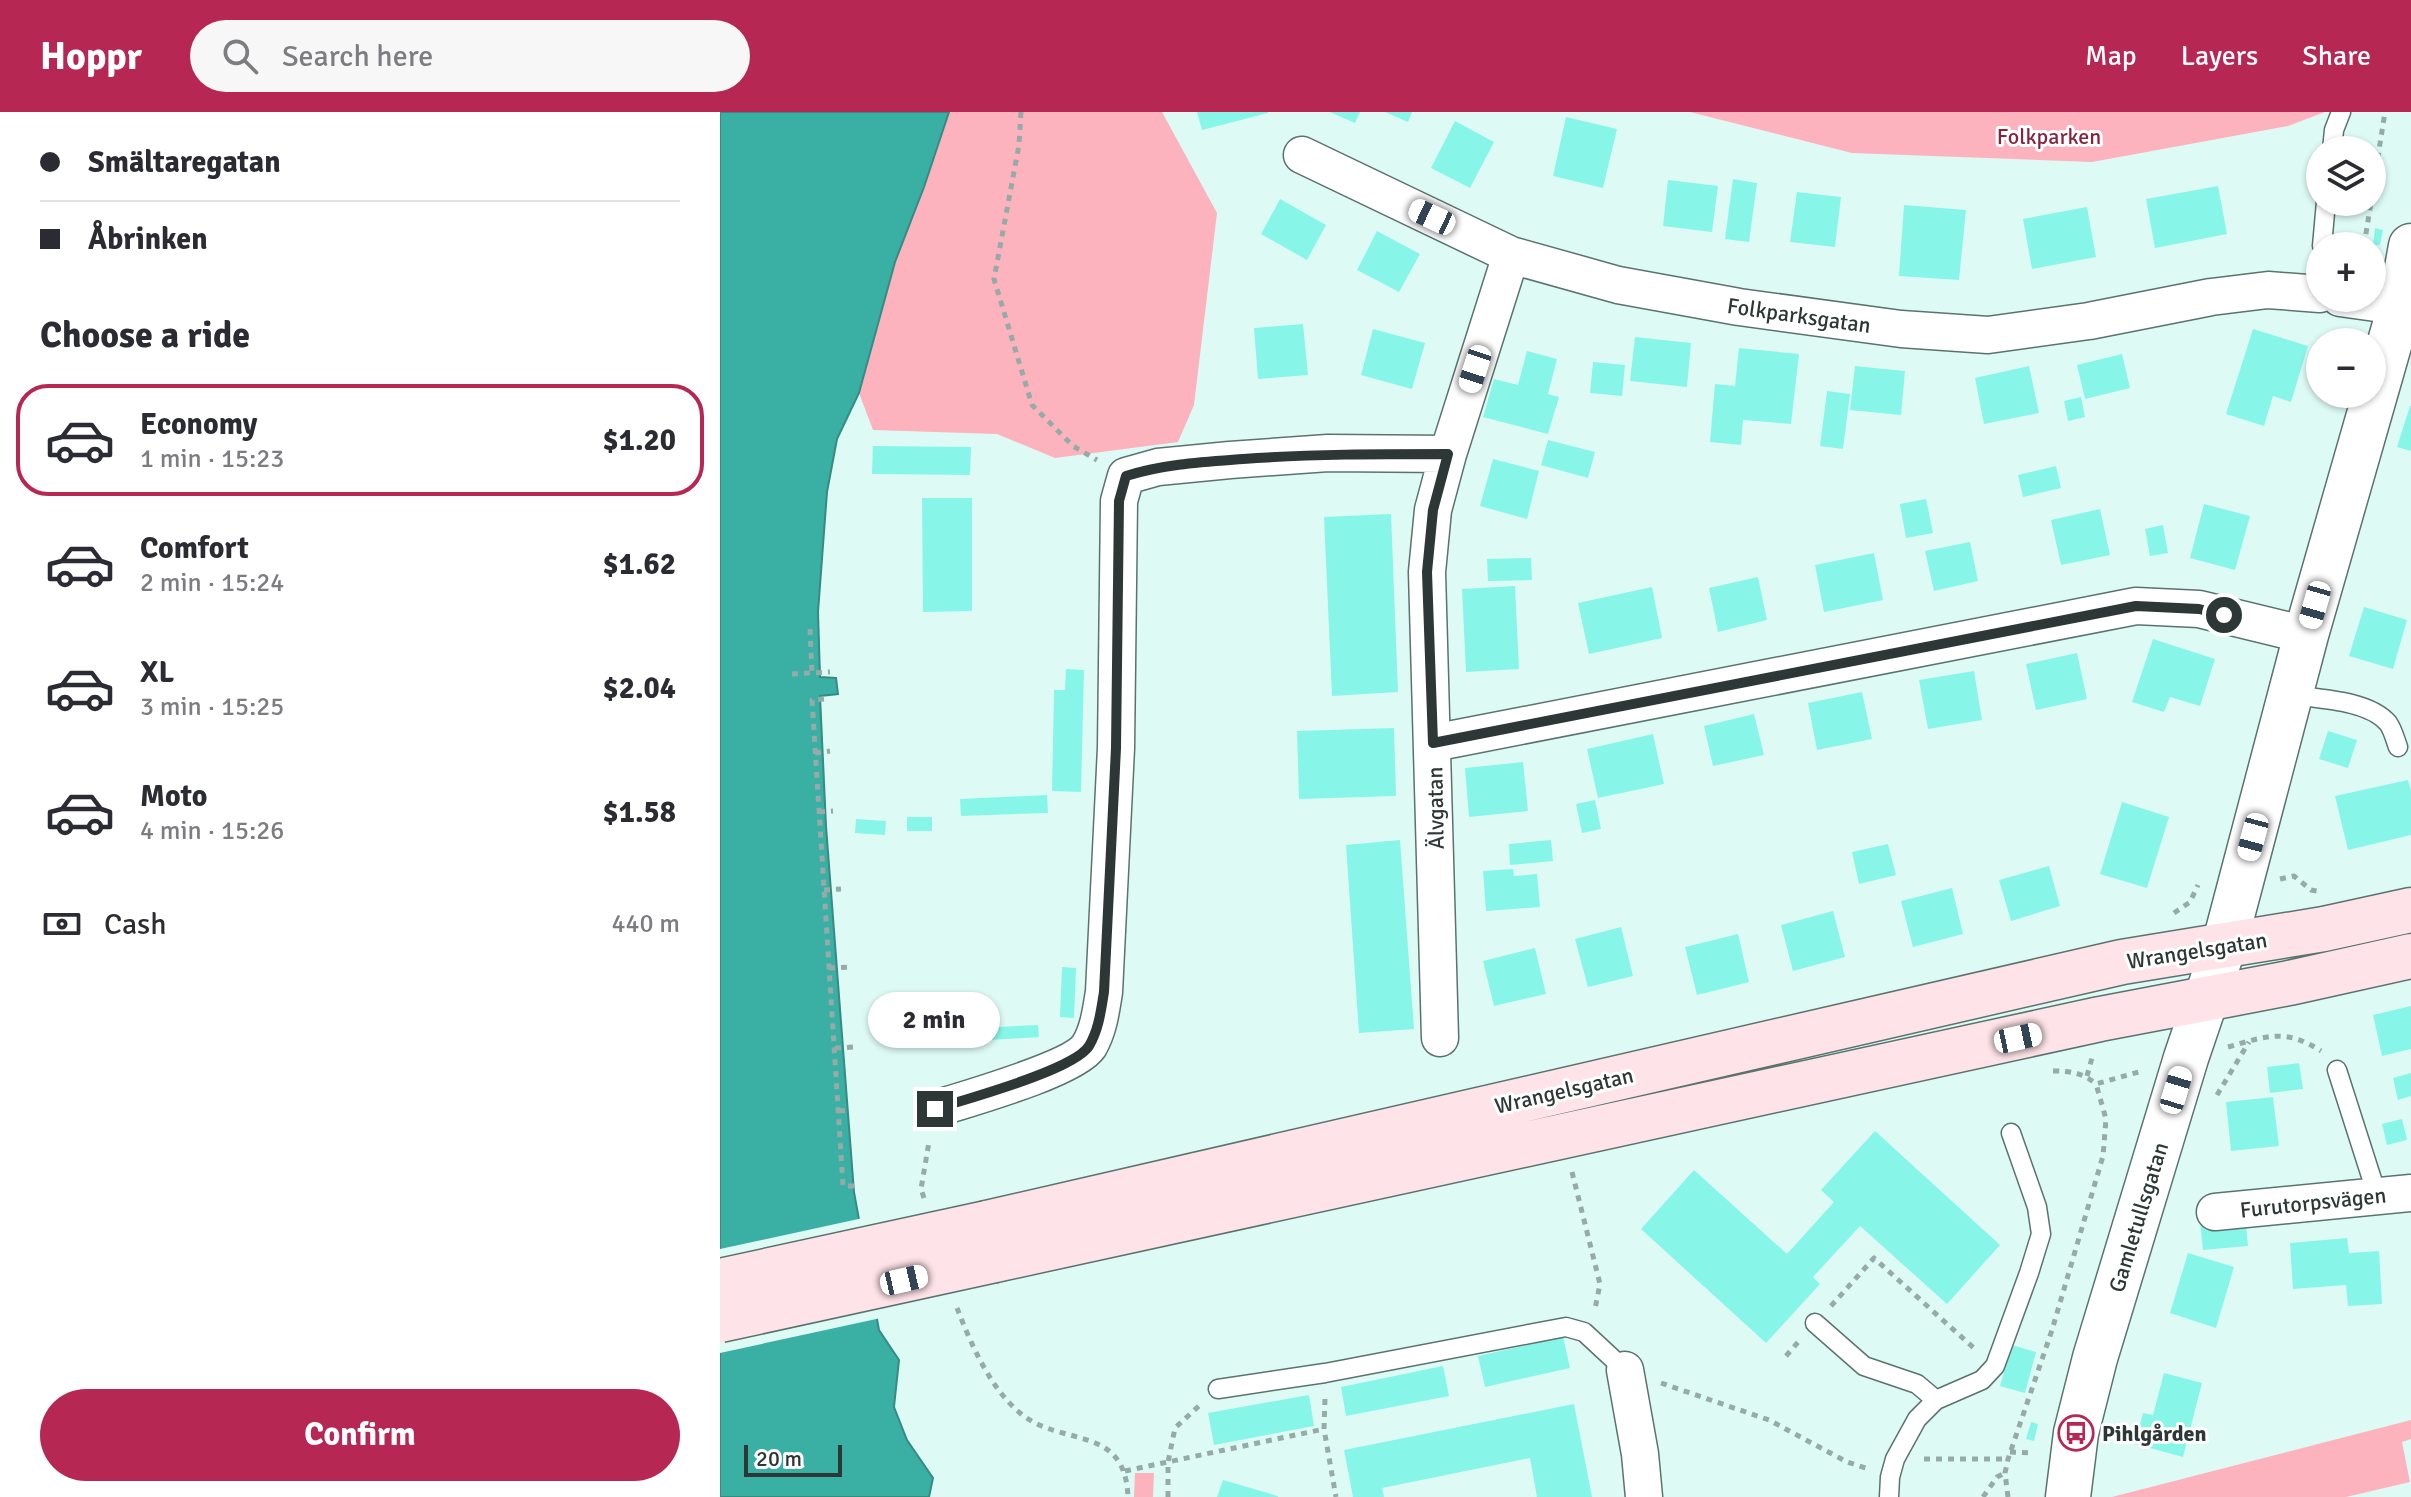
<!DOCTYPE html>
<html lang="en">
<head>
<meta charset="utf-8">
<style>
	:root { --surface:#fff; --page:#f7f7f7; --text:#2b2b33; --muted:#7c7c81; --line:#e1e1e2; --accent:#b72753 }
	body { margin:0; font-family:Signika,sans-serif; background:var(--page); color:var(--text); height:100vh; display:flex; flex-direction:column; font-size:30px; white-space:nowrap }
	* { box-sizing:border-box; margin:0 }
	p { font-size:26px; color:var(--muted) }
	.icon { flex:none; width:44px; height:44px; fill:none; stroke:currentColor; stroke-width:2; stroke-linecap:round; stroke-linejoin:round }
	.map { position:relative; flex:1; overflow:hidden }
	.sheet { display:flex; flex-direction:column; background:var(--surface); width:720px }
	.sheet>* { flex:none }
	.banner { display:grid; align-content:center; height:176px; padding:0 40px; background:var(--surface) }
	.buttons { position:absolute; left:1586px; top:24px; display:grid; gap:16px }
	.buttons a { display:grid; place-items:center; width:80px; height:80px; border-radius:50%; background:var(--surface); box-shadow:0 2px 6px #0004; font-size:40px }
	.scale { position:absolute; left:24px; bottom:20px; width:98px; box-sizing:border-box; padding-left:8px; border:4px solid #2d3836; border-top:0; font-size:22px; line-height:28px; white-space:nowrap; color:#2d3836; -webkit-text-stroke:6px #fff; paint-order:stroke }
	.end { position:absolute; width:36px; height:36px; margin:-18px; border:10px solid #2d3836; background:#fff; box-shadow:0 0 0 4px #fff }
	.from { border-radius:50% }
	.bubble { position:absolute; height:56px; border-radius:28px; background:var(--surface); box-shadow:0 2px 6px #0004; font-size:26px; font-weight:700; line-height:56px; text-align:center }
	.car { position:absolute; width:24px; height:48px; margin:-24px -12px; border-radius:10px; box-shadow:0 0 6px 2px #0007; background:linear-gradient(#fff 24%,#345 0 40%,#fff 0 76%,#345 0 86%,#fff 0) }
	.banner b { display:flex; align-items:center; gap:28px; height:76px; font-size:30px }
	.banner b+b { border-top:2px solid var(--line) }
	.banner i { width:20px; height:20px; background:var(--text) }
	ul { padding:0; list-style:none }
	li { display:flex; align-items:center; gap:24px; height:112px; margin:0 16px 12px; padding:0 24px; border:4px solid transparent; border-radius:32px }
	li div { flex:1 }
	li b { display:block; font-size:30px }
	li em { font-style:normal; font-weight:700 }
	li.selected { border-color:var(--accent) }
	li>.icon { width:72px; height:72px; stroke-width:1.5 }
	h2 { padding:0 40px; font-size:36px; line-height:96px }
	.pay { display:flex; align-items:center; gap:20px; height:88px; padding:0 40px; font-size:30px }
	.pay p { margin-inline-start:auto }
	.button { display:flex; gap:16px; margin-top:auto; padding:16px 40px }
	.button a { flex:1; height:92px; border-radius:48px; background:var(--accent); color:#fff; font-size:32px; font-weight:700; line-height:92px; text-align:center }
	header { display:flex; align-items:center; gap:48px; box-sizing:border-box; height:112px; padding:0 40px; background:var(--accent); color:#fff }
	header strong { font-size:38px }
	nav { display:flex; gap:44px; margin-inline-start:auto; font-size:28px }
	.search { width:560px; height:72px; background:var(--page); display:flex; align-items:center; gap:20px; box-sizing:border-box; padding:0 28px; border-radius:44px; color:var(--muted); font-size:30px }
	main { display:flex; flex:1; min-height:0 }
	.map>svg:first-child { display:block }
	.green { fill:#fcb3be }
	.water { fill:#3aafa4; stroke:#368b83; stroke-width:2 }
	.pier { fill:#defaf5 }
	.building { fill:#87f6e9 }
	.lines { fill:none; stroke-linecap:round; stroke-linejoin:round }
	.service-casing { stroke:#5a736f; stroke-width:21 }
	.minor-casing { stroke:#5a736f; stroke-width:39 }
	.tertiary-casing { stroke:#5a736f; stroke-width:47 }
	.secondary-casing { stroke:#5a736f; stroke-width:47 }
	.path { stroke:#96aba7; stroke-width:5; stroke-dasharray:6 6; stroke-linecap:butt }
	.service { stroke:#fff; stroke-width:18 }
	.minor { stroke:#fff; stroke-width:36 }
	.tertiary { stroke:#fff; stroke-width:44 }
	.secondary { stroke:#fee3e8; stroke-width:44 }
	.secondary-bridge-casing { stroke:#5a736f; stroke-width:47; stroke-linecap:butt }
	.secondary-bridge { stroke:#fee3e8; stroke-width:44 }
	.route { stroke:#2d3836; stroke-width:10 }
	.labels { text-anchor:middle; stroke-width:6; stroke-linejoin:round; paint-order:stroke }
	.park-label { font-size:22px; fill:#86233f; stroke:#fff }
	.street-label { font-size:22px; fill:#2d3836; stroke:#fff }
	.poi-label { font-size:22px; font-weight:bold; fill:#2d3836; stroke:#fff; text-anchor:start }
</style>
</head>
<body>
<header>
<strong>Hoppr</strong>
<div class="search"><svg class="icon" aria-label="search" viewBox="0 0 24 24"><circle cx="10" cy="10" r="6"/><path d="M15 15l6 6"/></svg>Search here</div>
<nav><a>Map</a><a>Layers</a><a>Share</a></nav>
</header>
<main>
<section class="sheet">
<div class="banner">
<b><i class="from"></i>Smältaregatan</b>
<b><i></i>Åbrinken</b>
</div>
<h2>Choose a ride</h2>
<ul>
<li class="selected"><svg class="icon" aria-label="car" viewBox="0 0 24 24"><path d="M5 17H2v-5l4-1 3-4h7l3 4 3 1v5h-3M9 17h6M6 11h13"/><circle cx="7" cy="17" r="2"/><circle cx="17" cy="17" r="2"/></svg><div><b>Economy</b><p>1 min · 15:23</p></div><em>$1.20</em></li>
<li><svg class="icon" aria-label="car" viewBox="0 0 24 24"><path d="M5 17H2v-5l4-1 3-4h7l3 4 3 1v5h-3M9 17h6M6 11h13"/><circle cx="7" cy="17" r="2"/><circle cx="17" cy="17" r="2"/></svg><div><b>Comfort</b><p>2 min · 15:24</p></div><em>$1.62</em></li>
<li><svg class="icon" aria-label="car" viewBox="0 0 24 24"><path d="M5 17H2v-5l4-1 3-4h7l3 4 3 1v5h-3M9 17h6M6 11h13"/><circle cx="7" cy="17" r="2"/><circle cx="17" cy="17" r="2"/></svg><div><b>XL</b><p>3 min · 15:25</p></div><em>$2.04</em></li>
<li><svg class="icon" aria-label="car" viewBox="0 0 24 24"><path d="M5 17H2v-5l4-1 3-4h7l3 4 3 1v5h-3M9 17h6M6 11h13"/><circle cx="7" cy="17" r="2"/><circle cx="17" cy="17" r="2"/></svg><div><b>Moto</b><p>4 min · 15:26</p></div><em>$1.58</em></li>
</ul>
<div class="pay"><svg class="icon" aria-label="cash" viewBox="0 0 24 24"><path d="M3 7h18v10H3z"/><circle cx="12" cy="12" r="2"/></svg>Cash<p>440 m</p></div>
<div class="button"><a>Confirm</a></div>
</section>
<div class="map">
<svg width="1691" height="1385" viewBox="0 0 1691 1385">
	<rect width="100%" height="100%" fill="#defaf5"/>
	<!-- green -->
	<path class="green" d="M 229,0 L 442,0 L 497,101 L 474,293 L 458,330 L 335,346 L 277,322 L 153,318 L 139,281 L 175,150 L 204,75 Z
		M 970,0 L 1605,0 L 1568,14 L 1372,50 L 1132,41 Z
		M 1691,1308 L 1691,1327 L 1682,1330 L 1690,1370 L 1626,1385 L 1392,1385 Z
		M 415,1361 L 434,1361 L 433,1385 L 414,1385 Z"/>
	<!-- water -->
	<path class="water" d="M 0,0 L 229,0 L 204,75 L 175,150 L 139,281 L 117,327 L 107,380 L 98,500 L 100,565 L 116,566 L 118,582 L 100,584 L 106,714 L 134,1080 L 159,1218 L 179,1248 L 174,1295 L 187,1328 L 213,1366 L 209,1385 L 0,1385 Z"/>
	<!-- pier -->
	<path class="pier" d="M 143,1106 L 161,1206 L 0,1241 L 0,1137 Z"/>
	<!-- building -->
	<path class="building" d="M 477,0 L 548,0 L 548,1 L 482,18 Z
		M 610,0 L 640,0 L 635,11 Z
		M 665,0 L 692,0 L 688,10 Z
		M 846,5 L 897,17 L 883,76 L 833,64 Z
		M 735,9 L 774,30 L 750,76 L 711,56 Z
		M 1013,67 L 1037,71 L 1029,130 L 1005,127 Z
		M 948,68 L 998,74 L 992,120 L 943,114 Z
		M 1498,74 L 1507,122 L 1435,136 L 1426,87 Z
		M 1077,80 L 1121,85 L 1115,135 L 1070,130 Z
		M 560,87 L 606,113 L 587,148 L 541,122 Z
		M 1184,93 L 1246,98 L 1239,168 L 1179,164 Z
		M 1367,95 L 1376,145 L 1312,157 L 1303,107 Z
		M 1655,116 L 1663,118 L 1660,133 L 1653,133 Z
		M 657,119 L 700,142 L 679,180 L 637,158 Z
		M 583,212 L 588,263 L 538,267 L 534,216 Z
		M 653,217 L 705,231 L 692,277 L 641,263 Z
		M 1533,217 L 1588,234 L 1571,290 L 1553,284 L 1544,314 L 1506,302 Z
		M 915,225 L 971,231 L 967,275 L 910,269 Z
		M 1019,236 L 1079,242 L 1071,312 L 1023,308 L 1021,333 L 990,330 L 995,272 L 1015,274 Z
		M 807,239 L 837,247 L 828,282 L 839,285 L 828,322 L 763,305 L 774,267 L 798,273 Z
		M 1402,242 L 1410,276 L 1365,287 L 1357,253 Z
		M 873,250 L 905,253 L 902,284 L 870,281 Z
		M 1135,254 L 1185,259 L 1181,303 L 1130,298 Z
		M 1309,254 L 1319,301 L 1264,312 L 1255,266 Z
		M 1107,279 L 1130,282 L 1123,337 L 1100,334 Z
		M 1361,285 L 1365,305 L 1348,309 L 1344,289 Z
		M 1690,294 L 1691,294 L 1691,339 L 1677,335 Z
		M 828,328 L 875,340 L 868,366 L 821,353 Z
		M 153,334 L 251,335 L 250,363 L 152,362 Z
		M 773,347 L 819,359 L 807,407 L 760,394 Z
		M 1336,354 L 1341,376 L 1303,385 L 1298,363 Z
		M 202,386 L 252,386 L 252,499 L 203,500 Z
		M 1206,387 L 1213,421 L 1186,426 L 1180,392 Z
		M 1484,392 L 1530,404 L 1515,458 L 1470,446 Z
		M 1380,397 L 1390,443 L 1341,453 L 1331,408 Z
		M 671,402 L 678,580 L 612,584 L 604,405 Z
		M 1443,413 L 1448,441 L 1430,444 L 1425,417 Z
		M 1250,430 L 1258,469 L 1214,479 L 1205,439 Z
		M 1154,441 L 1163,488 L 1104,500 L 1095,453 Z
		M 811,446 L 812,468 L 768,469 L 767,447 Z
		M 1038,465 L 1047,508 L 998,520 L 989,476 Z
		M 795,474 L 799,557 L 746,560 L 742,477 Z
		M 932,475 L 942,526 L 869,542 L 858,491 Z
		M 1644,495 L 1687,508 L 1673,557 L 1629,544 Z
		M 1433,527 L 1495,547 L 1480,594 L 1450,585 L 1444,600 L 1412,590 Z
		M 1357,541 L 1367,587 L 1316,598 L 1306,552 Z
		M 346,557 L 364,558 L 361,680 L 332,679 L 334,578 L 345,578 Z
		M 1254,559 L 1262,608 L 1208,617 L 1199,568 Z
		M 1142,580 L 1152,627 L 1097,638 L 1088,591 Z
		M 1034,602 L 1044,643 L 993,654 L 984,614 Z
		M 674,616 L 676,684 L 579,687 L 577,619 Z
		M 1608,619 L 1637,628 L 1628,656 L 1599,647 Z
		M 933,622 L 944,672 L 878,686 L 867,637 Z
		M 803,650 L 808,699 L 749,705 L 745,656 Z
		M 1688,668 L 1691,679 L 1691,723 L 1628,738 L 1615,684 Z
		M 327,683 L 328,701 L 241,704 L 240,687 Z
		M 875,688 L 881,717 L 862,721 L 856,692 Z
		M 1402,690 L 1449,705 L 1427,776 L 1380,762 Z
		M 187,705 L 212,705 L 212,719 L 187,719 Z
		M 136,707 L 166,709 L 165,723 L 135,721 Z
		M 680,728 L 694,917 L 639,921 L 626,733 Z
		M 831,728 L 833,749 L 790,753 L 789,732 Z
		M 1168,732 L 1176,763 L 1139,772 L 1132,740 Z
		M 1329,754 L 1340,794 L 1291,809 L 1279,768 Z
		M 793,757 L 794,764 L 817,762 L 820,795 L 766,799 L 763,759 Z
		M 1232,776 L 1243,822 L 1193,835 L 1181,789 Z
		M 1113,799 L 1125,845 L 1073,859 L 1061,813 Z
		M 901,815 L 913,864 L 868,875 L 855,827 Z
		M 1018,822 L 1029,870 L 977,883 L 965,835 Z
		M 815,836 L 826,882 L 774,894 L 763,849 Z
		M 342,855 L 356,856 L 354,906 L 340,905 Z
		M 1691,894 L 1691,937 L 1662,944 L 1653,903 Z
		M 318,913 L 319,925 L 219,931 L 218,918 Z
		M 1579,951 L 1583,977 L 1550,981 L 1547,955 Z
		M 1691,961 L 1691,984 L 1678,988 L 1673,966 Z
		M 1553,985 L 1559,1034 L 1511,1039 L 1506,990 Z
		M 1682,1007 L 1687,1028 L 1667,1033 L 1662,1012 Z
		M 1155,1019 L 1280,1133 L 1227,1192 L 1140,1114 L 1093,1165 L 1100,1172 L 1046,1231 L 921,1117 L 974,1058 L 1067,1142 L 1114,1090 L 1101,1078 Z
		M 1525,1104 L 1528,1134 L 1483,1138 L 1480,1109 Z
		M 1627,1126 L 1629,1141 L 1659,1139 L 1662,1192 L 1628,1194 L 1626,1173 L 1573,1177 L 1570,1131 Z
		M 1468,1141 L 1514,1155 L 1496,1216 L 1450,1201 Z
		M 843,1225 L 850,1256 L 765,1275 L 758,1244 Z
		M 1292,1233 L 1316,1240 L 1305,1281 L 1280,1274 Z
		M 723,1254 L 729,1284 L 626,1304 L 621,1275 Z
		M 1444,1261 L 1482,1271 L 1463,1345 L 1415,1332 L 1423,1301 L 1433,1303 Z
		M 589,1283 L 594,1314 L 494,1333 L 488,1301 Z
		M 854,1292 L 872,1385 L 817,1385 L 810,1346 L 662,1376 L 664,1385 L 633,1385 L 624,1338 Z
		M 1311,1310 L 1318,1312 L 1314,1329 L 1306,1327 Z
		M 503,1368 L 558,1384 L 558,1385 L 497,1385 Z"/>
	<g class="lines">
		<defs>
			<path id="service" d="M 1612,38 L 1614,18 L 1621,0
				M 1602,134 L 1606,90
				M 1597,181 L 1600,152
				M 1570,583 C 1599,587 1648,588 1668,611 C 1673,618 1675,627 1678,635
				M 1617,958 L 1657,1083
				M 1095,1211 L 1144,1254 L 1197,1272 L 1216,1288
				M 498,1277 L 605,1261 L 846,1215 L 864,1220 L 905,1258
				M 1169,1385 L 1170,1365 L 1175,1347 L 1197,1307 L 1216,1288 L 1262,1268 L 1275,1254 L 1309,1161 L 1321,1122 L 1317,1095 L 1291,1021"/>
			<path id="minor" d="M 582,43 L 791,143 L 898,173 L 1019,195 L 1181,217 L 1268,223 L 1369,209 L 1491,185 L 1548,178 L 1600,182
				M 1620,186 L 1691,196
				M 713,631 L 1416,494 L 1479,497 L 1586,523
				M 720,926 L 707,460 L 713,398 L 728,342 L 791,143
				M 215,997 C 246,987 354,957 369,934 C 379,917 381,898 384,880 L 396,636 L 399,389 L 406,364 L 438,355 L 510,348 L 608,341 L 728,342
				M 1495,1100 L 1691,1081
				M 905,1258 L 920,1342 L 924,1385"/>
			<path id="tertiary" d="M 1348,1385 L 1356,1321 L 1375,1246 L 1466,946 L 1504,834 L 1586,523 L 1680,195 L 1691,134"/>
			<path id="secondary" d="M 267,1111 L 1402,850 L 1604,817 L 1691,798
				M 275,1148 L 1380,907 L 1569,871 L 1691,844"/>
		</defs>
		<!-- service casing -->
		<use href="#service" class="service-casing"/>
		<!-- minor casing -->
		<use href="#minor" class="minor-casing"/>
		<!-- tertiary casing -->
		<use href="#tertiary" class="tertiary-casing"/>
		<!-- secondary casing -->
		<use href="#secondary" class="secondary-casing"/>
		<!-- path -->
		<path class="path" d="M 301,0 L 299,33 L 274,167 L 312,293 L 353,334 L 377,348
			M 1652,82 L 1665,0
			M 1644,134 L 1651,90
			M 90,517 L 92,561
			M 72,562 L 110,560
			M 104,587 L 92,588 L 123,1074 L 134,1074
			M 95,641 L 110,639
			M 99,700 L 113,699
			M 1560,767 L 1574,764 L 1591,778 L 1597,779
			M 104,778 L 121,777
			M 1454,801 L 1470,790 L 1478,773
			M 109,856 L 132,855
			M 1508,935 C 1547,924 1565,916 1601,939
			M 115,936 L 135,935
			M 1333,959 C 1351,959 1363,961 1376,972 L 1422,959
			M 1367,964 L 1372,946
			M 1497,983 L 1529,930
			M 119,999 L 130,998
			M 852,1060 L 880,1172 L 875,1197
			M 204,1086 L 201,1077 L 209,1030
			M 1111,1194 L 1154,1146 L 1256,1238
			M 237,1196 C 251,1232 270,1276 300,1301 C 342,1336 405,1311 408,1385
			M 1066,1244 L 1080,1228
			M 941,1271 L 1049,1308 L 1127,1350 L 1149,1357
			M 605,1287 L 604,1317 L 616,1385
			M 1290,1340 L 1313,1341
			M 1204,1347 L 1288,1347
			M 405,1359 L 604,1317
			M 448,1385 L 448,1350 L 455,1316 L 482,1291
			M 1263,1385 L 1277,1365 L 1285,1361
			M 1288,1385 L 1285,1361 L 1288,1347 L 1332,1218 L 1383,1044 L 1386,1007 L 1376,972"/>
		<!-- service -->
		<use href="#service" class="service"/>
		<!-- minor -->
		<use href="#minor" class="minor"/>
		<!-- tertiary -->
		<use href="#tertiary" class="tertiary"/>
		<!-- secondary -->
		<use href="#secondary" class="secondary"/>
		<defs>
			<path id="secondary-bridge" d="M 0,1169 L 267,1111
				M 0,1208 L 275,1148"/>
		</defs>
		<!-- secondary-bridge casing -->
		<use href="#secondary-bridge" class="secondary-bridge-casing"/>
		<!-- secondary-bridge -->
		<use href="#secondary-bridge" class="secondary-bridge"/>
	</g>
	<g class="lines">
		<!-- route -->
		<path class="route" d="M 215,997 C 246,987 354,958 369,934 C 379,917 381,898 384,880 L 396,636 L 399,389 L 406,364 C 444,352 483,350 523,347 C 591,342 659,342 728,342 L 713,398 L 707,460 L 713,631 L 1416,494 L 1479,497 L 1504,503"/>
	</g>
	<!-- icons -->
	<defs>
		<symbol id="bus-ring" viewBox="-11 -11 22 22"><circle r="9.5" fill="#fff" stroke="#b72753" stroke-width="1.5"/><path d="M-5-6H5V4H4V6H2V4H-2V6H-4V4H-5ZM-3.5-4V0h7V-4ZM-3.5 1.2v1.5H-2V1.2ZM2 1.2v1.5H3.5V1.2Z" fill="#b72753"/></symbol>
	</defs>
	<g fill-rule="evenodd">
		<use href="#bus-ring" x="1336" y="1301" width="40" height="40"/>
	</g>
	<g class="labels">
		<!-- park labels -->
		<g class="park-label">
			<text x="1329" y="32">Folkparken</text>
		</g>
		<!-- street labels -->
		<g class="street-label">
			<text transform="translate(1079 203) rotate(8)" y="8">Folkparksgatan</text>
			<text transform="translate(715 696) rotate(-91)" y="8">Älvgatan</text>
			<text transform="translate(1477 838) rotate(-9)" y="8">Wrangelsgatan</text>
			<text transform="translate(844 978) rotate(-13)" y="8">Wrangelsgatan</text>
			<text transform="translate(1593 1090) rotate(-6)" y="8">Furutorpsvägen</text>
			<text transform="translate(1418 1105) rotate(-73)" y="8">Gamletullsgatan</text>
		</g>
		<!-- poi labels -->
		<g class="poi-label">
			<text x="1382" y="1329">Pihlgården</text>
		</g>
	</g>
</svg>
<div class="buttons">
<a><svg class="icon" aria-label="layers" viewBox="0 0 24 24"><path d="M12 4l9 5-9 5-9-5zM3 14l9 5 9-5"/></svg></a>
<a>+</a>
<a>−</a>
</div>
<div class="scale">20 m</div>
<i class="end from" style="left:1504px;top:503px"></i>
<i class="end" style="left:215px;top:997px"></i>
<div class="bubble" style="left:148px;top:880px;width:132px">2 min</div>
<i class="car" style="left:712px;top:105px;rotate:295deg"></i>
<i class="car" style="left:755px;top:257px;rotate:198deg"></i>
<i class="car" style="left:1595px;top:493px;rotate:196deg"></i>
<i class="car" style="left:1533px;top:725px;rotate:195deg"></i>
<i class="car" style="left:1298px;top:926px;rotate:78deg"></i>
<i class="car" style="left:1456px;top:978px;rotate:17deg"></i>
<i class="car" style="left:184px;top:1168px;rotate:77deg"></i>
</div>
</main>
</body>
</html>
